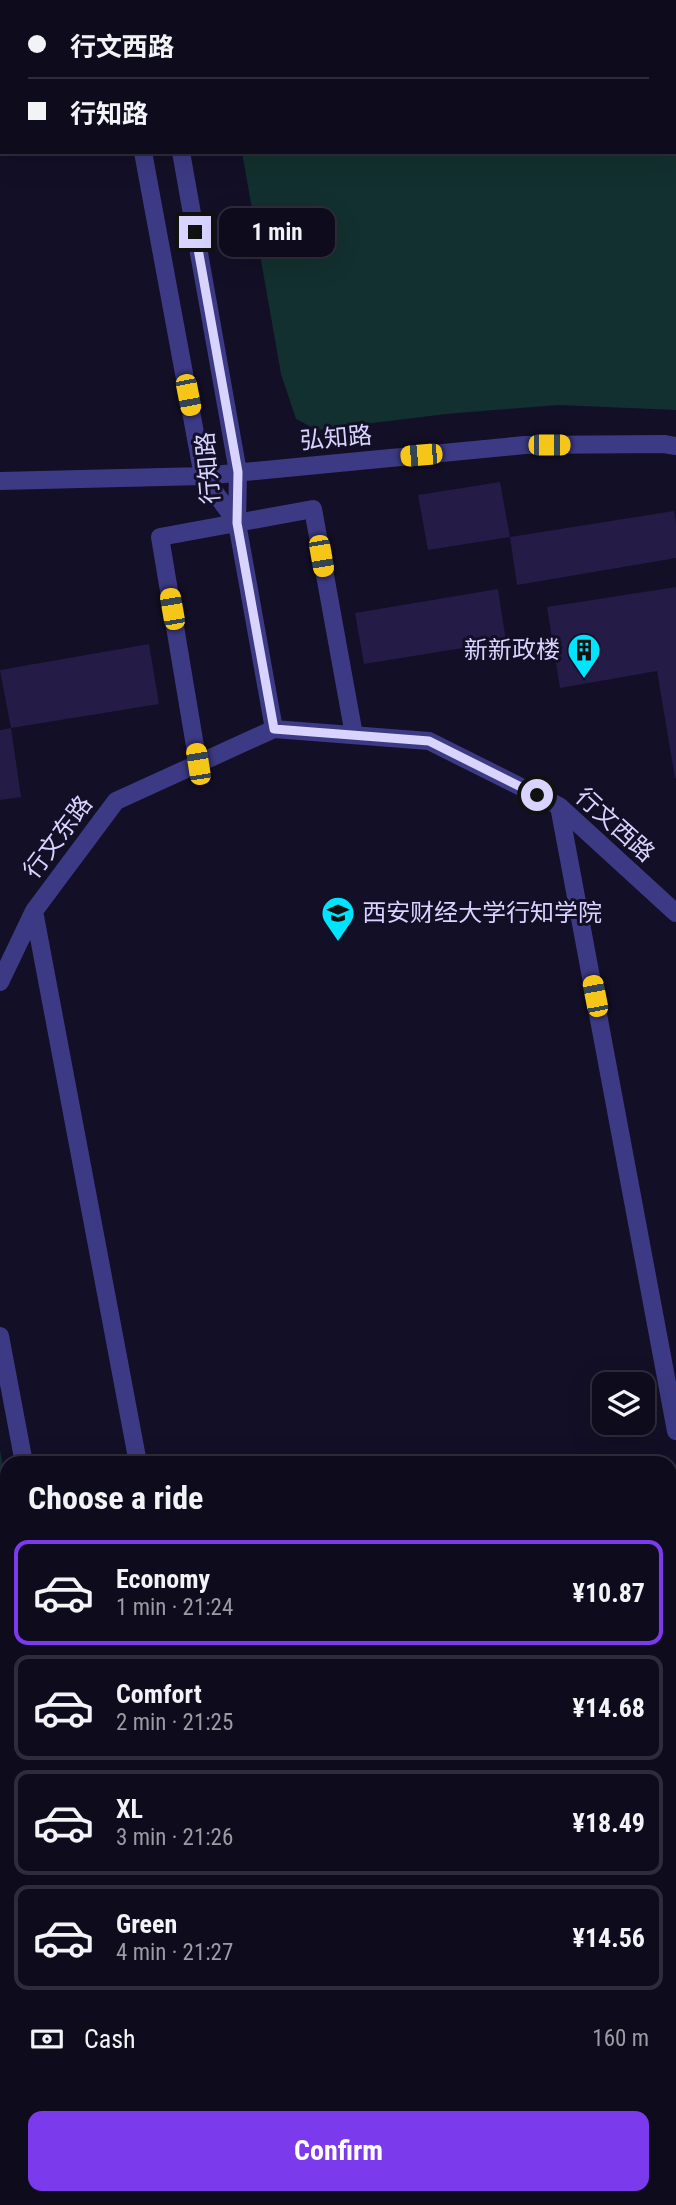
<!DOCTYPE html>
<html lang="en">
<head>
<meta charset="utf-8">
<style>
	:root { --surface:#0e0b1c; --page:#1c1929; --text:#f1f3f6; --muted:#9b9ba3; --line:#2e2b3b; --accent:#7c3aed }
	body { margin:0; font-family:"Roboto Condensed","Noto Sans SC",sans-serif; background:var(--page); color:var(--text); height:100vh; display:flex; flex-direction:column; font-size:26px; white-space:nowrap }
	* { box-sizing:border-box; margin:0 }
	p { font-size:23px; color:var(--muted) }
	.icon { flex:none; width:38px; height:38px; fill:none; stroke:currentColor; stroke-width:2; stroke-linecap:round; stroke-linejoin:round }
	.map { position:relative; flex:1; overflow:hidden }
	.drawer { position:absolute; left:0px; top:1456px; width:677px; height:749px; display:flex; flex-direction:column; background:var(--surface); border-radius:21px 21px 0 0; box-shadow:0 7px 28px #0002,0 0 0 2px var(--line) }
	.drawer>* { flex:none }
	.top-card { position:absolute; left:0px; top:0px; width:677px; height:154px; box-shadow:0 7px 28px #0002,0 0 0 2px var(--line); display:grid; align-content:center; height:154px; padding:0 28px; background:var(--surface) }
	.controls { position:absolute; left:592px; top:1372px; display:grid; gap:14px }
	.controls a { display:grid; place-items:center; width:63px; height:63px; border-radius:14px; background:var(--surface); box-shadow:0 7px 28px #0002,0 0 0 2px var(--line); font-size:35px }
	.end { position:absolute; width:32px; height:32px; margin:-16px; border:9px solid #d9d4ff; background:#111; box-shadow:0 0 0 4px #111 }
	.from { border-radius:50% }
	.bubble { position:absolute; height:49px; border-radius:14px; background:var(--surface); box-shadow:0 7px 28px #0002,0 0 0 2px var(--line); font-size:23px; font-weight:700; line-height:49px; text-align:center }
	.car { position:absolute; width:21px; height:42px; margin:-21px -10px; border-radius:9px; box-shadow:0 0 5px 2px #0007; background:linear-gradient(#f5c518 24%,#345 0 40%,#f5c518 0 76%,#345 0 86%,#f5c518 0) }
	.top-card b { display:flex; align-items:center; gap:24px; height:66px; font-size:26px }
	.top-card b+b { border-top:2px solid var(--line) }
	.top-card i { width:18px; height:18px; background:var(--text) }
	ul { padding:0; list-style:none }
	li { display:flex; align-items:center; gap:21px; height:105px; margin:0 14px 10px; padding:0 14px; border:4px solid var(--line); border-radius:14px }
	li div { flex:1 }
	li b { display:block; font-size:26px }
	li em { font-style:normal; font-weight:700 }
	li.current { border-color:var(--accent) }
	li>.icon { width:63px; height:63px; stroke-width:1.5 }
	h2 { padding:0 28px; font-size:32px; line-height:84px }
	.pay { display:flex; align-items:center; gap:18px; height:77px; padding:0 28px; font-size:26px }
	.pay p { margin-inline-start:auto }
	.button { display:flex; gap:14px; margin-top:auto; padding:14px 28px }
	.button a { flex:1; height:80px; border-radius:14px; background:var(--accent); color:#fff; font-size:28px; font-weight:700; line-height:80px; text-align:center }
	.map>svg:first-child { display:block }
	.green { fill:#12302f }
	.building { fill:#241b47 }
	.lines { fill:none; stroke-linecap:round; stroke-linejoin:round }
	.minor { stroke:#3d3a85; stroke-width:18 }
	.route { stroke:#d9d4ff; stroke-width:9 }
	.labels { text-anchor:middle; stroke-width:6; stroke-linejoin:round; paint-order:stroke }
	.street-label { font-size:24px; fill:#d9d4ff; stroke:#130f26 }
	.poi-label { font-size:24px; fill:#d9d4ff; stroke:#130f26; text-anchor:end }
</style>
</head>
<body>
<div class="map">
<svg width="676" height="2205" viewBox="0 0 676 2205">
	<rect width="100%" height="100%" fill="#130f26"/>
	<!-- green -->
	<path class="green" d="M 213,0 L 676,0 L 676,410 L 558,405 L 446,414 L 317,430 L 296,419 L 281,374 L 242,152 L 676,152 L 676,2 L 214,2 Z
		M 0,1450 L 7,1488 L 7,1762 L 0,1763 Z"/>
	<!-- building -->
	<path class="building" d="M 500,482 L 510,537 L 428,550 L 418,495 Z
		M 674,511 L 676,524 L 676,558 L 517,585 L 510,537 Z
		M 676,587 L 676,778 L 675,778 L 657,671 L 560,688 L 547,607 Z
		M 498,589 L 506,641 L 364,664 L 355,613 Z
		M 149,644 L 159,704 L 11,728 L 0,670 Z
		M 11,728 L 21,797 L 0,800 L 0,730 Z
		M 676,2162 L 676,2205 L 622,2205 L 634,2198 L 670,2198 L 670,2167 Z
		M 206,2198 L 372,2198 L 389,2205 L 211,2205 Z"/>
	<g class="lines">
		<!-- minor -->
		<path class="minor" d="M 115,0 L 115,2
			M 153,0 L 154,2
			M 143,152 L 203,476 L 237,523
			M 181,152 L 238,472 L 237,523 L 274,729
			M 0,481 L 203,476 L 525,445 L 664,444 L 676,446
			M 198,764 L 160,537 L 313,509 L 354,735
			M 559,806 L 676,1431
			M 34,911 L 138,1463
			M 0,982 L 34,911 L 116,801 L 274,729 L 429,741 L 559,806 L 676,913
			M 0,1336 L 24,1463
			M 670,1714 L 676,1713
			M 0,1789 L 7,1788
			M 670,1802 L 676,1809
			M 670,2097 L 676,2089
			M 180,2198 L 187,2205
			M 554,2198 L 555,2205"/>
	</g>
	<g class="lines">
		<!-- route -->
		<path class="route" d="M 195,232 L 238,472 L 237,523 L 274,729 L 429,741 L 537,795"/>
	</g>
	<!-- icons -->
	<defs>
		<symbol id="building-pin" viewBox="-11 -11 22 30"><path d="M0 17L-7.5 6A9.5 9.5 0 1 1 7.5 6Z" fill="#00e5ff" stroke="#130f26"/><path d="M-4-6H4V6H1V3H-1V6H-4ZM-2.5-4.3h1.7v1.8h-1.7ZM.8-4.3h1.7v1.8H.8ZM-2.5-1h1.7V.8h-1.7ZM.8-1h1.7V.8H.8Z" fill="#111"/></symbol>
		<symbol id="university-pin" viewBox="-11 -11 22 30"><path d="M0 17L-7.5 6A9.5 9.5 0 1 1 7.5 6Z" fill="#00e5ff" stroke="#130f26"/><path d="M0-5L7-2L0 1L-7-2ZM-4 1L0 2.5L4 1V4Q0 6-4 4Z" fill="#111"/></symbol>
	</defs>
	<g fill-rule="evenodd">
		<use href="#building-pin" x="565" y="631" width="38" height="52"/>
		<use href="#university-pin" x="319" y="894" width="38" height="52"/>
	</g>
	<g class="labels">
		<!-- street labels -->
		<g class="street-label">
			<text transform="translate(336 438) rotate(-5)" y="8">弘知路</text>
			<text transform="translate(208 468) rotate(-95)" y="8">行知路</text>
			<text transform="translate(615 825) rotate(42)" y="8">行文西路</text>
			<text transform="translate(58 837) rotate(-53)" y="8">行文东路</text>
		</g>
		<!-- poi labels -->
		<g class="poi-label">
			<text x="560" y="658">新新政楼</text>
			<text x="362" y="921" text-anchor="start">西安财经大学行知学院</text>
		</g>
	</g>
</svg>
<div class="controls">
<a><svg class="icon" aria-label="layers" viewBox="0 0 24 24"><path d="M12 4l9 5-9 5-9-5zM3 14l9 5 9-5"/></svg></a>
</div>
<i class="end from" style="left:537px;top:795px"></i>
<i class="end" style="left:195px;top:232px"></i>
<div class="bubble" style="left:219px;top:208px;width:116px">1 min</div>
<i class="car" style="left:188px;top:395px;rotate:169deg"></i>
<i class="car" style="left:549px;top:445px;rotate:90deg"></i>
<i class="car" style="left:421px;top:455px;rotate:265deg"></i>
<i class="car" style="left:321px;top:556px;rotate:170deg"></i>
<i class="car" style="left:172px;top:609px;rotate:350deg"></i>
<i class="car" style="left:198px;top:764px;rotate:351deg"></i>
<i class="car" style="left:595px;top:996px;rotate:349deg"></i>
<div class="top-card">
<b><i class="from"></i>行文西路</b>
<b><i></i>行知路</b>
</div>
<section class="drawer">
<h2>Choose a ride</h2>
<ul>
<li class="current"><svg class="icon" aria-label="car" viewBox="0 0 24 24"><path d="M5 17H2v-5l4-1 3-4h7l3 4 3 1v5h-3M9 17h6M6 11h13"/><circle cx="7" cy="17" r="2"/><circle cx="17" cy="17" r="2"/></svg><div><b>Economy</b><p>1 min · 21:24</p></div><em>¥10.87</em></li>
<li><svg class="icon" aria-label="car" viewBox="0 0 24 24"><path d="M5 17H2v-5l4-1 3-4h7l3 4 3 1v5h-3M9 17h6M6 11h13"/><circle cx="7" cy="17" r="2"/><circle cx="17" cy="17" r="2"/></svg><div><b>Comfort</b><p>2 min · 21:25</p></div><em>¥14.68</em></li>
<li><svg class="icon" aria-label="car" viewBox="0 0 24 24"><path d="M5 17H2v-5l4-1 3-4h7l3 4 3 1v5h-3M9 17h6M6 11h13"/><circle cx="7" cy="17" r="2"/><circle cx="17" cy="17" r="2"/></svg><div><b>XL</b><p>3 min · 21:26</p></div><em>¥18.49</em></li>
<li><svg class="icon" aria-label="car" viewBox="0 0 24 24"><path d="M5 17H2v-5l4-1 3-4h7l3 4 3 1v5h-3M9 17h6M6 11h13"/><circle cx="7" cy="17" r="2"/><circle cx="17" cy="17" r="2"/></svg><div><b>Green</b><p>4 min · 21:27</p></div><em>¥14.56</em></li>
</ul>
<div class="pay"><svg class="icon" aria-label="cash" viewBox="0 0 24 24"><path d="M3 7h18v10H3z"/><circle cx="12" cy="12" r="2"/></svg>Cash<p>160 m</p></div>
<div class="button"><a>Confirm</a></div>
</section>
</div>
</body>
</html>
